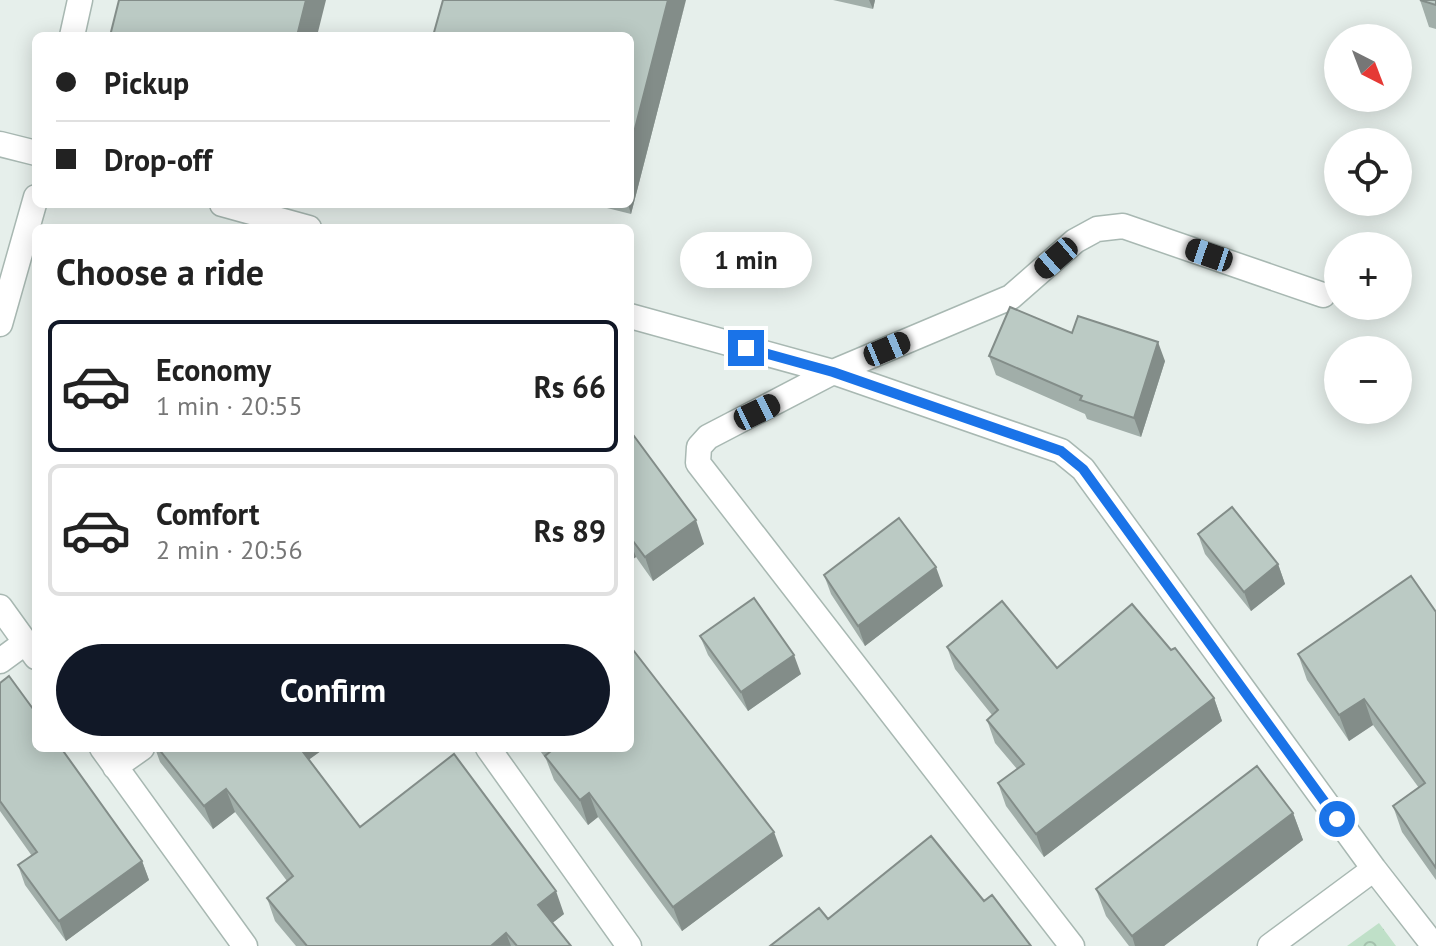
<!DOCTYPE html>
<html lang="en">
<head>
<meta charset="utf-8">
<style>
	:root { --surface:#fff; --page:#f2f2f2; --text:#222; --muted:#767676; --line:#e0e0e0; --accent:#111827 }
	body { margin:0; font-family:"PT Sans",sans-serif; background:var(--page); color:var(--text); height:100vh; display:flex; flex-direction:column; font-size:30px; white-space:nowrap }
	* { box-sizing:border-box; margin:0 }
	p { font-size:26px; color:var(--muted) }
	.icon { flex:none; width:44px; height:44px; fill:none; stroke:currentColor; stroke-width:2; stroke-linecap:round; stroke-linejoin:round }
	.map { position:relative; flex:1; overflow:hidden }
	.panel { position:absolute; left:32px; top:224px; width:602px; height:528px; display:flex; flex-direction:column; background:var(--surface); border-radius:12px; box-shadow:0 4px 20px #0003 }
	.panel>* { flex:none }
	.top-card { position:absolute; left:32px; top:32px; width:602px; height:176px; border-radius:12px; box-shadow:0 4px 20px #0003; display:grid; align-content:center; height:176px; padding:0 24px; background:var(--surface) }
	.needle { width:52px; rotate:138deg }
	.buttons { position:absolute; left:1324px; top:24px; display:grid; gap:16px }
	.buttons a { display:grid; place-items:center; width:88px; height:88px; border-radius:50%; background:var(--surface); box-shadow:0 4px 20px #0003; font-size:40px }
	.end { position:absolute; width:36px; height:36px; margin:-18px; border:10px solid #1a73e8; background:#fff; box-shadow:0 0 0 4px #fff }
	.from { border-radius:50% }
	.bubble { position:absolute; height:56px; border-radius:28px; background:var(--surface); box-shadow:0 4px 20px #0003; font-size:26px; font-weight:600; line-height:56px; text-align:center }
	.car { position:absolute; width:24px; height:48px; margin:-24px -12px; border-radius:10px; box-shadow:0 0 6px 2px #0007; background:linear-gradient(#222 24%,#8ab4d8 0 40%,#222 0 76%,#8ab4d8 0 86%,#222 0) }
	.top-card b { display:flex; align-items:center; gap:28px; height:76px; font-size:30px }
	.top-card b+b { border-top:2px solid var(--line) }
	.top-card i { width:20px; height:20px; background:var(--text) }
	ul { padding:0; list-style:none }
	li { display:flex; align-items:center; gap:24px; height:132px; margin:0 16px 12px; padding:0 8px; border:4px solid var(--line); border-radius:12px }
	li div { flex:1 }
	li b { display:block; font-size:30px }
	li em { font-style:normal; font-weight:600 }
	li.selected { border-color:var(--accent) }
	li>.icon { width:72px; height:72px; stroke-width:1.5 }
	h2 { padding:0 24px; font-size:36px; line-height:96px }
	.cta { display:flex; gap:16px; margin-top:auto; padding:16px 24px }
	.cta a { flex:1; height:92px; border-radius:48px; background:var(--accent); color:#fff; font-size:32px; font-weight:600; line-height:92px; text-align:center }
	.map>svg:first-child { display:block }
	.park { fill:url(#park-crowns) }
	.lines { fill:none; stroke-linecap:round; stroke-linejoin:round }
	.minor-casing { stroke:#a8b8b2; stroke-width:27 }
	.minor { stroke:#fff; stroke-width:24 }
	.wall { fill:#a1aea9 }
	.shaded-wall { fill:#838d89 }
	.building { fill:#bbcac4; stroke:#838d89; stroke-width:2 }
	.route { stroke:#1a73e8; stroke-width:10 }
</style>
</head>
<body>
<div class="map">
<svg width="1436" height="946" viewBox="0 0 1436 946">
	<defs>
		<pattern id="park-crowns" width="20" height="18" patternUnits="userSpaceOnUse" patternTransform="scale(2)"><rect width="20" height="18" fill="#bfe0c8"/><path d="M2 6a3 3 0 1 1 6 0M12 15a3 3 0 1 1 6 0" fill="none" stroke="#a4c1ad"/></pattern>
	</defs>
	<rect width="100%" height="100%" fill="#e6efeb"/>
	<!-- park -->
	<path class="park" d="M 1379,923 L 1396,946 L 1347,946 Z"/>
	<g class="lines">
		<defs>
			<path id="minor" d="M 72,36 L 80,0
				M 0,144 L 36,153
				M 222,204 L 309,228
				M 630,316 L 833,372 L 1061,451 L 1083,469 L 1374,869 L 1434,946
				M 0,324 L 36,197
				M 0,607 L 36,657
				M 0,661 L 26,642
				M 102,748 L 245,946
				M 488,748 L 629,946
				M 115,767 L 142,748
				M 1072,946 L 698,463 L 699,447 L 708,437 L 833,372 L 1011,297 L 1075,241 L 1097,229 L 1123,226 L 1323,295
				M 1270,946 L 1374,869"/>
		</defs>
		<!-- minor casing -->
		<use href="#minor" class="minor-casing"/>
		<!-- minor -->
		<use href="#minor" class="minor"/>
	</g>
	<!-- wall -->
	<path class="wall" d="M 686,0 L 631,214 L 591,204 L 630,204 Z
		M 833,0 L 875,0 L 873,9 Z
		M 1420,0 L 1436,0 L 1436,29 L 1429,27 Z
		M 1072,333 L 1165,361 L 1141,437 L 1087,419 L 1085,414 L 996,375 L 989,356 Z
		M 630,438 L 704,544 L 653,581 L 636,557 L 630,561 Z
		M 1198,534 L 1278,564 L 1285,584 L 1251,611 L 1205,554 Z
		M 824,575 L 943,586 L 865,646 L 831,594 Z
		M 1436,612 L 1436,880 L 1402,832 L 1393,806 L 1419,788 L 1373,725 L 1349,741 L 1307,680 L 1298,654 Z
		M 700,636 L 801,674 L 748,711 L 708,655 Z
		M 947,647 L 1057,668 L 1171,650 L 1214,698 L 1222,721 L 1044,857 L 1006,806 L 998,783 L 1017,769 L 995,743 L 987,720 L 992,715 L 955,669 Z
		M 0,683 L 142,861 L 149,880 L 66,941 L 25,885 L 18,865 L 32,856 L 0,811 Z
		M 155,748 L 325,748 L 309,759 L 360,827 L 564,914 L 552,923 L 571,946 L 296,946 L 275,921 L 267,898 L 287,881 L 235,812 L 213,829 L 160,762 Z
		M 538,748 L 630,748 L 783,856 L 682,931 L 598,817 L 588,825 L 554,780 L 546,759 Z
		M 1293,813 L 1303,840 L 1164,946 L 1129,946 L 1106,916 L 1096,889 Z"/>
	<!-- shaded-wall -->
	<path class="shaded-wall" d="M 306,0 L 326,0 L 317,36 L 297,36 Z
		M 668,0 L 686,0 L 631,214 L 628,204 L 630,204 L 630,148 Z
		M 869,0 L 875,0 L 873,9 Z
		M 1158,342 L 1165,361 L 1141,437 L 1134,418 Z
		M 696,520 L 704,544 L 653,581 L 645,557 Z
		M 630,541 L 636,557 L 630,561 Z
		M 1278,564 L 1285,584 L 1251,611 L 1244,592 Z
		M 936,567 L 943,586 L 865,646 L 858,626 Z
		M 794,655 L 801,674 L 748,711 L 741,692 Z
		M 1214,698 L 1222,721 L 1044,857 L 1036,834 Z
		M 1364,699 L 1373,725 L 1349,741 L 1339,715 Z
		M 297,748 L 325,748 L 303,764 Z
		M 226,789 L 235,812 L 213,829 L 204,806 Z
		M 589,793 L 598,817 L 588,825 L 580,800 Z
		M 1293,813 L 1303,840 L 1164,946 L 1135,946 L 1132,936 Z
		M 774,832 L 783,856 L 682,931 L 673,907 Z
		M 142,861 L 149,880 L 66,941 L 59,921 Z
		M 556,891 L 564,914 L 546,928 L 538,905 Z
		M 506,933 L 511,946 L 491,946 Z"/>
	<!-- building -->
	<path class="building" d="M 119,0 L 306,0 L 297,36 L 110,36 Z
		M 443,0 L 668,0 L 630,148 L 630,36 L 433,36 Z
		M 1420,0 L 1436,0 L 1436,5 Z
		M 1010,307 L 1072,333 L 1078,316 L 1158,342 L 1134,418 L 1080,400 L 1082,396 L 989,356 Z
		M 634,436 L 696,520 L 645,557 L 630,537 L 630,438 Z
		M 1232,507 L 1278,564 L 1244,592 L 1198,534 Z
		M 899,518 L 936,567 L 858,626 L 824,575 Z
		M 1411,576 L 1436,612 L 1436,868 L 1393,806 L 1425,783 L 1364,699 L 1339,715 L 1298,654 Z
		M 754,598 L 794,655 L 741,692 L 700,636 Z
		M 1002,601 L 1057,668 L 1132,604 L 1171,650 L 1175,648 L 1214,698 L 1036,834 L 998,783 L 1024,764 L 987,720 L 998,710 L 947,647 Z
		M 630,646 L 774,832 L 673,907 L 589,793 L 580,800 L 545,756 L 551,751 L 548,748 L 630,748 Z
		M 9,676 L 36,713 L 36,748 L 61,748 L 142,861 L 59,921 L 18,865 L 37,852 L 0,801 L 0,683 Z
		M 158,748 L 300,748 L 360,827 L 454,754 L 556,891 L 538,905 L 571,946 L 517,946 L 506,933 L 491,946 L 307,946 L 267,898 L 293,876 L 226,789 L 204,806 Z
		M 1257,766 L 1293,813 L 1132,936 L 1096,889 Z
		M 931,836 L 984,901 L 992,895 L 1031,946 L 770,946 L 819,908 L 828,919 Z"/>
	<g class="lines">
		<!-- route -->
		<path class="route" d="M 746,348 L 833,372 L 1061,451 L 1083,469 L 1337,819"/>
	</g>
</svg>
<div class="buttons">
<a><svg class="needle" viewBox="-14 -14 28 28"><path d="M0-13l5 13h-10z" fill="#e53935"/><path d="M0 13l5-13h-10z" fill="#767676"/></svg></a>
<a><svg class="icon" aria-label="locate" viewBox="0 0 24 24"><circle cx="12" cy="12" r="6"/><path d="M12 2v4M12 18v4M2 12h4M18 12h4"/></svg></a>
<a>+</a>
<a>−</a>
</div>
<i class="end from" style="left:1337px;top:819px"></i>
<i class="end" style="left:746px;top:348px"></i>
<div class="bubble" style="left:680px;top:232px;width:132px">1 min</div>
<i class="car" style="left:1209px;top:255px;rotate:289deg"></i>
<i class="car" style="left:1056px;top:258px;rotate:229deg"></i>
<i class="car" style="left:887px;top:349px;rotate:67deg"></i>
<i class="car" style="left:757px;top:412px;rotate:64deg"></i>
<div class="top-card">
<b><i class="from"></i>Pickup</b>
<b><i></i>Drop-off</b>
</div>
<section class="panel">
<h2>Choose a ride</h2>
<ul>
<li class="selected"><svg class="icon" aria-label="car" viewBox="0 0 24 24"><path d="M5 17H2v-5l4-1 3-4h7l3 4 3 1v5h-3M9 17h6M6 11h13"/><circle cx="7" cy="17" r="2"/><circle cx="17" cy="17" r="2"/></svg><div><b>Economy</b><p>1 min · 20:55</p></div><em>Rs 66</em></li>
<li><svg class="icon" aria-label="car" viewBox="0 0 24 24"><path d="M5 17H2v-5l4-1 3-4h7l3 4 3 1v5h-3M9 17h6M6 11h13"/><circle cx="7" cy="17" r="2"/><circle cx="17" cy="17" r="2"/></svg><div><b>Comfort</b><p>2 min · 20:56</p></div><em>Rs 89</em></li>
</ul>
<div class="cta"><a>Confirm</a></div>
</section>
</div>
</body>
</html>
